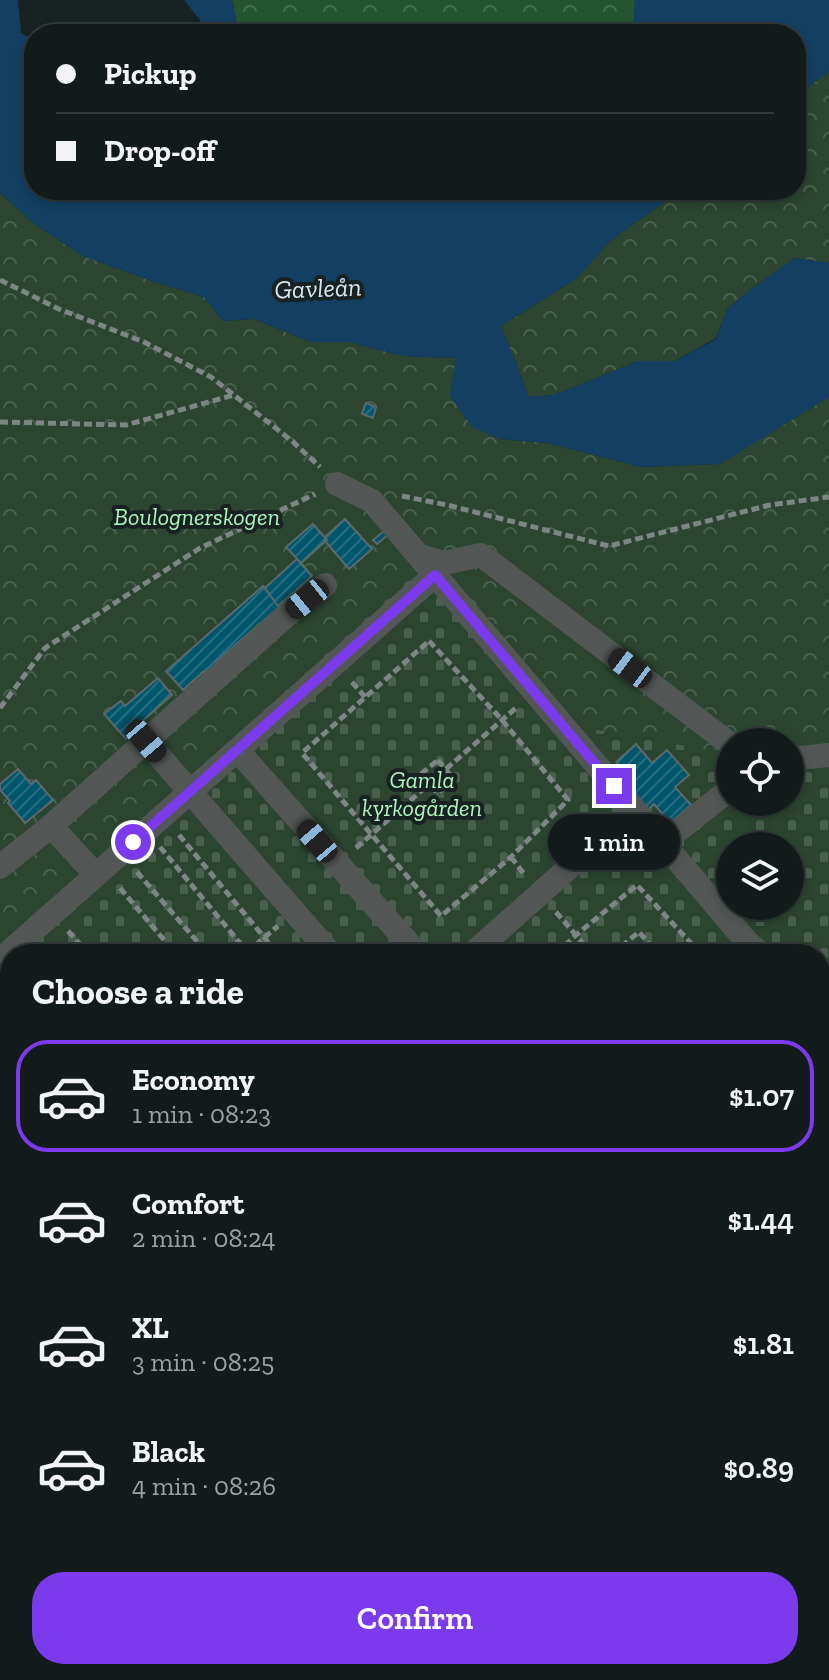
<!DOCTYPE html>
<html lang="en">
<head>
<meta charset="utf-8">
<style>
	:root { --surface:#121a1a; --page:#1f2727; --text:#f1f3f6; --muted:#9ca1a2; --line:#313839; --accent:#7c3aed }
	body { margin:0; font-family:"Zilla Slab",serif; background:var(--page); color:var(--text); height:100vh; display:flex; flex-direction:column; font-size:30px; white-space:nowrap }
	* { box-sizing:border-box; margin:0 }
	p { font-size:26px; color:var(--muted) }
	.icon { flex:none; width:44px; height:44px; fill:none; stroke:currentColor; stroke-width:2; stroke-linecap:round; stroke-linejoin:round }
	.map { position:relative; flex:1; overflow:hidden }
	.side { position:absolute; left:0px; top:944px; width:830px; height:736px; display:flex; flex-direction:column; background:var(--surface); border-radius:32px 32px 0 0; box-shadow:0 4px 12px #0003,0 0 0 2px var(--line) }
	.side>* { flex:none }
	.top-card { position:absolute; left:24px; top:24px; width:782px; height:176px; border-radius:32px; box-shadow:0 4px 12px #0003,0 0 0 2px var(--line); display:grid; align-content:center; height:176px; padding:0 32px; background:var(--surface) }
	.controls { position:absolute; left:716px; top:728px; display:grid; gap:16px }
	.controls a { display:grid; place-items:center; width:88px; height:88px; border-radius:50%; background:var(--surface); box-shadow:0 4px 12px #0003,0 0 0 2px var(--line); font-size:40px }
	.end { position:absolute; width:36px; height:36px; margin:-18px; border:10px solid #7c3aed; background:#fff; box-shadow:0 0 0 4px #fff }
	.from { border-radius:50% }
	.bubble { position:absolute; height:56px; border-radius:28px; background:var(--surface); box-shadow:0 4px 12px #0003,0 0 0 2px var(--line); font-size:26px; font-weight:600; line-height:56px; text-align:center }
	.car { position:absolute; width:24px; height:48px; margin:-24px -12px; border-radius:10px; box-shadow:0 0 6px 2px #0007; background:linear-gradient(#222 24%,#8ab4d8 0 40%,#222 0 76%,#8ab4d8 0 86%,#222 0) }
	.top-card b { display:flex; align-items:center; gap:28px; height:76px; font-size:30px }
	.top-card b+b { border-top:2px solid var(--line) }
	.top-card i { width:20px; height:20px; background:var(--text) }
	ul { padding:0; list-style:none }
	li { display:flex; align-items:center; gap:24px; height:112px; margin:0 16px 12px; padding:0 16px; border:4px solid transparent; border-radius:32px }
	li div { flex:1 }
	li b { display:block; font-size:30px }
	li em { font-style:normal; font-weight:600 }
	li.selected { border-color:var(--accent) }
	li>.icon { width:72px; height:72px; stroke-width:1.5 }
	h2 { padding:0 32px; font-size:36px; line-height:96px }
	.primary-button { display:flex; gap:16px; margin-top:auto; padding:16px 32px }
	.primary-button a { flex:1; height:92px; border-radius:32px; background:var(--accent); color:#fff; font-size:32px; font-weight:600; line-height:92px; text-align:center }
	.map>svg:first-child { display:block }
	.forest { fill:url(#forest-crowns) }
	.cemetery { fill:url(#cemetery-stones); fill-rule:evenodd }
	.park { fill:url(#park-crowns) }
	.water { fill:#133f63 }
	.building { fill:url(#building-hatch); stroke:#5d686c; stroke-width:2 }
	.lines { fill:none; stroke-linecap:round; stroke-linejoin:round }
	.path { stroke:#7d8585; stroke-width:5; stroke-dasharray:8 4; stroke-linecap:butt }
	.minor { stroke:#525755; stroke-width:24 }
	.major { stroke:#848e8b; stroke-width:24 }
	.route { stroke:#7c3aed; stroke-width:10 }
	.labels { text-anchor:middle; stroke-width:8; stroke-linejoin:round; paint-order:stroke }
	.park-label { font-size:24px; font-style:italic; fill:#acf5bb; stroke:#182222 }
	.water-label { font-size:26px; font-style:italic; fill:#d9e6f2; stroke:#182222 }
</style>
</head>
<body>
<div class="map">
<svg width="829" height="1680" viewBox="0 0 829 1680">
	<defs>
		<pattern id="forest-crowns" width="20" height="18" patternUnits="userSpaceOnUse" patternTransform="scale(2)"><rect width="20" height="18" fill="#255431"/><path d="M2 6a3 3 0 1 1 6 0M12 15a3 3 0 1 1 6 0" fill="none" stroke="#456d4f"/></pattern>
		<pattern id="cemetery-stones" width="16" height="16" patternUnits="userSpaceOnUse" patternTransform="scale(2)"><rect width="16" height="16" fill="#2b4530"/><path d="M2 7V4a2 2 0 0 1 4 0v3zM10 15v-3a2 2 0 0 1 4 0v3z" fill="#4a604f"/></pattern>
		<pattern id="park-crowns" width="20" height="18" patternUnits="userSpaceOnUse" patternTransform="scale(2)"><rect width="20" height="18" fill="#2b4530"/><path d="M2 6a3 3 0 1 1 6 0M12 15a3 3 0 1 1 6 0" fill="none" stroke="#4a604f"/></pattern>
		<pattern id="building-hatch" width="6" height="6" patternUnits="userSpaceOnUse" patternTransform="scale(2)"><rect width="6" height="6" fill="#00566c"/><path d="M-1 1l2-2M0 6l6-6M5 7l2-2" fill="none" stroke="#266f82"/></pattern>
	</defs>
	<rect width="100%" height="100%" fill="#182222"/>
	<!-- forest -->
	<path class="forest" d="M 232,0 L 635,0 L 633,34 L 239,34 Z"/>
	<!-- cemetery -->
	<path class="cemetery" d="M 435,575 L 730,754 L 730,802 L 790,802 L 790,756 L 829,750 L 829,1116 L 820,1124 L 820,954 L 10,954 L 10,1600 L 0,1589 L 0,958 ZM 730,846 L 790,846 L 790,906 L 730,906 Z
		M 72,1670 L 181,1670 L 169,1680 L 81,1680 Z"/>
	<!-- park -->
	<path class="park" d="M 829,71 L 829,263 L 795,258 L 754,287 L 728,308 L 716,338 L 675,361 L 637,361 L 590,381 L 553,395 L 529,397 L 501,326 L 576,279 L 610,241 L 681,190 L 796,190 L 796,96 Z
		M 0,193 L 37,226 L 83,256 L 152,281 L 204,297 L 223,321 L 254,319 L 311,342 L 350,342 L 403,356 L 457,358 L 500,439 L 548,443 L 641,467 L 719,464 L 829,397 L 829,750 L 790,756 L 790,742 L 730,742 L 730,754 L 575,726 L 435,575 L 0,960 Z
		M 0,1589 L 10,1600 L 10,1670 L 72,1670 L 81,1680 L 0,1680 Z"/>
	<!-- water -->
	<path class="water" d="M 0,0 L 18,0 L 21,33 L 34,40 L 34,190 L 681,190 L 610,241 L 576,279 L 501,326 L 529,397 L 553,395 L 590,381 L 637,361 L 675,361 L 716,339 L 728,308 L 754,287 L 795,258 L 829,263 L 829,397 L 720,464 L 641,467 L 548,443 L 500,439 L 472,427 L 450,396 L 456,358 L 403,356 L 350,342 L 311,342 L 254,319 L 223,321 L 204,297 L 152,281 L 83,256 L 37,226 L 0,193 Z
		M 184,0 L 232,0 L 239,34 L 202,34 L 200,20 Z
		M 635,0 L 829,0 L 829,71 L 796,96 L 796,34 L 633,34 Z"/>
	<!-- building -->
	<path class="building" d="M 366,403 L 376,407 L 373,418 L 362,414 Z
		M 345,519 L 372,549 L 349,569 L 325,541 L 327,540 L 325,537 Z
		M 313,524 L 327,540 L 301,563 L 286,547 Z
		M 384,531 L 388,535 L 377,544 L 373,540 Z
		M 297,559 L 312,576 L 278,606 L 265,588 Z
		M 263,586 L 278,606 L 283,608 L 271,614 L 216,662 L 218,665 L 206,674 L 204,671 L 183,690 L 166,671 Z
		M 158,678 L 172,695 L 140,723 L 142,725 L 126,739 L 104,714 L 121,701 L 125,706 Z
		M 636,744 L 652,763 L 667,750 L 689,775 L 675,787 L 691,805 L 670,823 L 654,804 L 646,812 L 625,788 L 633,781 L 616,762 Z
		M 18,769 L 31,784 L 36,780 L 53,800 L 25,823 L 8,803 L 10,801 L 0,790 L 0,784 Z"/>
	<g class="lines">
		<!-- path -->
		<path class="path" d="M 0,280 L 59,309 L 144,342 L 211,377 L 292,441 L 320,467
			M 0,422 L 126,425 L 234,395
			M 402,496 L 447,505 L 609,546 L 770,505 L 829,497
			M 429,641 L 502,720 L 568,800 L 511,857 L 441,916 L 302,753 Z
			M 352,682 L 365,697
			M 0,708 L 45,648 L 200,548 L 315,494
			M 438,760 L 454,780 L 437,793 L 421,774 Z
			M 446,769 L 517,707
			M 179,835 L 278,954
			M 160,847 L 249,954
			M 356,848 L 429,784
			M 511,857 L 524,874
			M 137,872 L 208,954
			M 120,888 L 176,954
			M 556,912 L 592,954
			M 68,931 L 89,954
			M 246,953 L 278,926
			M 556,954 L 576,935 L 637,885 L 701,954
			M 612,954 L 639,932 L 658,954
			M 0,1165 L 10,1157
			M 0,1487 L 10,1499
			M 0,1530 L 10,1541
			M 820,1593 L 829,1598
			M 820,1626 L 829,1602
			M 125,1670 L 134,1680
			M 154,1680 L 165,1670
			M 219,1680 L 231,1670
			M 359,1680 L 371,1670
			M 531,1680 L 539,1670
			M 798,1680 L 803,1670"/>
		<!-- minor -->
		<path class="minor" d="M 337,484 L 372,501 L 748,943 L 761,954
			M 420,556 L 444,563 L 481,555 L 730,744
			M 325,585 L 289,613 L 146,741 L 331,954
			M 237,750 L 418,954
			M 790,759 L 829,755
			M 51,826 L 96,875
			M 664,842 L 730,789
			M 0,867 L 51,826 L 146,741
			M 472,954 L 634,810
			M 0,960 L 435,575
			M 820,1002 L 829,1009
			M 0,1056 L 10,1068
			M 820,1098 L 829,1090
			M 820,1302 L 829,1312
			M 0,1374 L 10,1365
			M 0,1433 L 10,1444
			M 820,1447 L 829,1439
			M 698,1680 L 703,1670"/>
		<!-- major -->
		<path class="major" d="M 820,1186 L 829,1178
			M 820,1249 L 829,1240
			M 262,1680 L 274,1670
			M 321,1680 L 333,1670"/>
	</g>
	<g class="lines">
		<!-- route -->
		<path class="route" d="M 133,842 L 435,575 L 614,786"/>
	</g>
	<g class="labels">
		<!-- park labels -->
		<g class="park-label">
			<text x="197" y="525">Boulognerskogen</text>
			<text x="422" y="788">Gamla<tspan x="422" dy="28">kyrkogården</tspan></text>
		</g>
		<!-- water labels -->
		<g class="water-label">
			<text transform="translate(318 288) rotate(-2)" y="9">Gavleån</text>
		</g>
	</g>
</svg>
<div class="controls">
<a><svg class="icon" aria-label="locate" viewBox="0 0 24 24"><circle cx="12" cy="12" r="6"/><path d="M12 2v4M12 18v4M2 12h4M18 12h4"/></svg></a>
<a><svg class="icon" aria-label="layers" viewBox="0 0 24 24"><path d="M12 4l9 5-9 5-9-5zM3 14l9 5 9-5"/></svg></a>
</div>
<i class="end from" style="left:133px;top:842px"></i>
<i class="end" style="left:614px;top:786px"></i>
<div class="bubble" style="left:548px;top:814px;width:132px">1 min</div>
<i class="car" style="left:307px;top:599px;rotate:231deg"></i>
<i class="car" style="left:630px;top:668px;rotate:307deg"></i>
<i class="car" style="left:146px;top:741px;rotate:139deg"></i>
<i class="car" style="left:317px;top:841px;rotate:319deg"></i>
<div class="top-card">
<b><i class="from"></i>Pickup</b>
<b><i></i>Drop-off</b>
</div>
<section class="side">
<h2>Choose a ride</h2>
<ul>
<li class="selected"><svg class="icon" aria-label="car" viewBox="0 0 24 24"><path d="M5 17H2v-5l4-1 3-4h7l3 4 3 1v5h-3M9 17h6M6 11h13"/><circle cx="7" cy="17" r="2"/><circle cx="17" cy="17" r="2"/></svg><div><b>Economy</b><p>1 min · 08:23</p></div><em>$1.07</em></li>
<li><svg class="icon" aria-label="car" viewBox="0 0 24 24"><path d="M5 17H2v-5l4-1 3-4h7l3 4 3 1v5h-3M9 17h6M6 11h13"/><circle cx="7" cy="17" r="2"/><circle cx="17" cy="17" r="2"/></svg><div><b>Comfort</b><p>2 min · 08:24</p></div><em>$1.44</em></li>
<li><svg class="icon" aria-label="car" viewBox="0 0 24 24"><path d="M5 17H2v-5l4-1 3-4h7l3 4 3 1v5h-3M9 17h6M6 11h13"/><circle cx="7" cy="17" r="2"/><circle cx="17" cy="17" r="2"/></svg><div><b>XL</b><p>3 min · 08:25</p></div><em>$1.81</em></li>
<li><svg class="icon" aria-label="car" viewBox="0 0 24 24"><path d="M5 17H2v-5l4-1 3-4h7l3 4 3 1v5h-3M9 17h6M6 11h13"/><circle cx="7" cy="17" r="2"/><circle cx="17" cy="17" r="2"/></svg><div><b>Black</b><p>4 min · 08:26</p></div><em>$0.89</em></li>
</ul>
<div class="primary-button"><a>Confirm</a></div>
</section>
</div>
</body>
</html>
